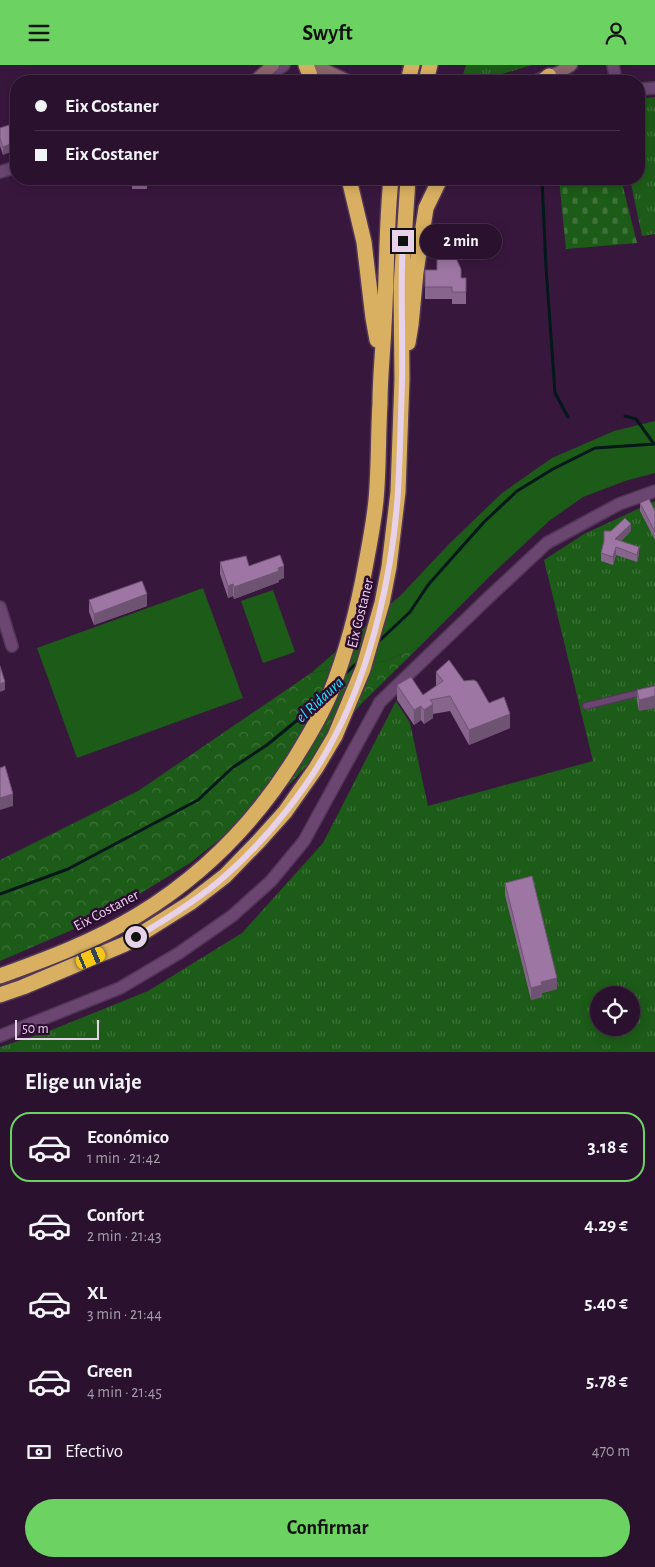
<!DOCTYPE html>
<html lang="es">
<head>
<meta charset="utf-8">
<style>
	:root { --surface:#2a112e; --page:#321a36; --text:#f1f3f6; --muted:#a59daa; --line:#46314a; --accent:#6cd362 }
	body { margin:0; font-family:"Alegreya Sans",sans-serif; background:var(--page); color:var(--text); height:100vh; display:flex; flex-direction:column; font-size:19px; white-space:nowrap }
	* { box-sizing:border-box; margin:0 }
	p { font-size:16px; color:var(--muted) }
	.icon { flex:none; width:28px; height:28px; fill:none; stroke:currentColor; stroke-width:2; stroke-linecap:round; stroke-linejoin:round }
	.map { position:relative; height:987px; overflow:hidden }
	.panel { display:flex; flex-direction:column; background:var(--surface); flex:1 }
	.panel>* { flex:none }
	.top-card { position:absolute; left:10px; top:10px; width:635px; height:110px; border-radius:20px; box-shadow:0 2px 12px #0003,0 0 0 1px var(--line); display:grid; align-content:center; height:110px; padding:0 25px; background:var(--surface) }
	.tools { position:absolute; left:590px; top:921px; display:grid; gap:10px }
	.tools a { display:grid; place-items:center; width:50px; height:50px; border-radius:50%; background:var(--surface); box-shadow:0 2px 12px #0003,0 0 0 1px var(--line); font-size:25px }
	.scale { position:absolute; left:15px; bottom:12px; width:84px; box-sizing:border-box; padding-left:5px; border:2px solid #e7d2ea; border-top:0; font-size:14px; line-height:18px; white-space:nowrap; color:#e7d2ea; -webkit-text-stroke:4px #2d0c32; paint-order:stroke }
	.end { position:absolute; width:22px; height:22px; margin:-11px; border:6px solid #e7d2ea; background:#111; box-shadow:0 0 0 2px #111 }
	.from { border-radius:50% }
	.bubble { position:absolute; height:35px; border-radius:18px; background:var(--surface); box-shadow:0 2px 12px #0003,0 0 0 1px var(--line); font-size:16px; font-weight:700; line-height:35px; text-align:center }
	.car { position:absolute; width:15px; height:30px; margin:-15px -8px; border-radius:6px; box-shadow:0 0 4px 1px #0007; background:linear-gradient(#f5c518 24%,#345 0 40%,#f5c518 0 76%,#345 0 86%,#f5c518 0) }
	.top-card b { display:flex; align-items:center; gap:18px; height:48px; font-size:19px }
	.top-card b+b { border-top:1px solid var(--line) }
	.top-card i { width:12px; height:12px; background:var(--text) }
	ul { padding:0; list-style:none }
	li { display:flex; align-items:center; gap:15px; height:70px; margin:0 10px 8px; padding:0 15px; border:2px solid transparent; border-radius:20px }
	li div { flex:1 }
	li b { display:block; font-size:19px }
	li em { font-style:normal; font-weight:700 }
	li.on { border-color:var(--accent) }
	li>.icon { width:45px; height:45px; stroke-width:1.5 }
	h2 { padding:0 25px; font-size:22px; line-height:60px }
	.pay { display:flex; align-items:center; gap:12px; height:55px; padding:0 25px; font-size:19px }
	.pay p { margin-inline-start:auto }
	.action { display:flex; gap:10px; margin-top:auto; padding:10px 25px }
	.action a { flex:1; height:58px; border-radius:30px; background:var(--accent); color:#111; font-size:20px; font-weight:700; line-height:58px; text-align:center }
	header { display:flex; justify-content:space-between; align-items:center; height:65px; padding:0 25px; background:var(--accent); color:#111; font-size:22px; font-weight:700 }
	.map>svg:first-child { display:block }
	.green { fill:#1d5b18 }
	.forest { fill:url(#forest-crowns) }
	.cemetery { fill:url(#cemetery-stones) }
	.park { fill:url(#park-tufts); fill-rule:evenodd }
	.lines { fill:none; stroke-linecap:round; stroke-linejoin:round }
	.stream { stroke:#02181a; stroke-width:3 }
	.lane-casing { stroke:#523757; stroke-width:8 }
	.street-casing { stroke:#523757; stroke-width:14 }
	.secondary-casing { stroke:#523757; stroke-width:15 }
	.highway-casing { stroke:#523757; stroke-width:18 }
	.lane { stroke:#6a4670; stroke-width:5.5 }
	.street { stroke:#6a4670; stroke-width:11 }
	.secondary { stroke:#8b666c; stroke-width:12 }
	.highway { stroke:#d9b062; stroke-width:15 }
	.wall { fill:#87658c }
	.shaded-wall { fill:#6e5372 }
	.building { fill:#9d76a3; stroke:#6e5372 }
	.route { stroke:#e7d2ea; stroke-width:6 }
	.labels { text-anchor:middle; stroke-width:5; stroke-linejoin:round; paint-order:stroke }
	.street-label { font-size:15px; fill:#e7d2ea; stroke:#2d0c32 }
	.water-label { font-size:16px; font-style:italic; fill:#18edfa; stroke:#2d0c32 }
</style>
</head>
<body>
<header><svg class="icon" aria-label="menu" viewBox="0 0 24 24"><path d="M4 6h16M4 12h16M4 18h16"/></svg>Swyft<svg class="icon" aria-label="person" viewBox="0 0 24 24"><circle cx="12" cy="8" r="4"/><path d="M4 21q1-7 8-7t8 7"/></svg></header>
<div class="map">
<svg width="655" height="987" viewBox="0 0 655 987">
	<defs>
		<pattern id="forest-crowns" width="20" height="18" patternUnits="userSpaceOnUse" patternTransform="scale(1.25)"><rect width="20" height="18" fill="#1d5b18"/><path d="M2 6a3 3 0 1 1 6 0M12 15a3 3 0 1 1 6 0" fill="none" stroke="#3e723a"/></pattern>
		<pattern id="cemetery-stones" width="16" height="16" patternUnits="userSpaceOnUse" patternTransform="scale(1.25)"><rect width="16" height="16" fill="#1d5b18"/><path d="M2 7V4a2 2 0 0 1 4 0v3zM10 15v-3a2 2 0 0 1 4 0v3z" fill="#3e723a"/></pattern>
		<pattern id="park-tufts" width="24" height="20" patternUnits="userSpaceOnUse" patternTransform="scale(1.25)"><rect width="24" height="20" fill="#1d5b18"/><path d="M3 7l-1-3M5 7V3M7 7l1-3M15 17l-1-3M17 17v-4M19 17l1-3" fill="none" stroke="#3e723a"/></pattern>
	</defs>
	<rect width="100%" height="100%" fill="#38173d"/>
	<!-- green -->
	<path class="green" d="M 655,356 L 655,408 L 625,416 L 583,432 L 549,456 L 490,511 L 419,582 L 385,596 L 311,608 L 401,530 L 449,479 L 502,428 L 552,393 L 614,366 Z
		M 203,523 L 243,633 L 77,693 L 37,583 Z
		M 273,525 L 295,587 L 263,598 L 241,536 Z"/>
	<!-- forest -->
	<path class="forest" d="M 419,582 L 363,637 L 292,717 L 190,798 L 102,852 L 0,896 L 0,795 L 138,726 L 311,608 L 385,596 Z"/>
	<!-- cemetery -->
	<path class="cemetery" d="M 559,114 L 621,114 L 637,178 L 566,184 Z"/>
	<!-- park -->
	<path class="park" d="M 466,0 L 532,0 L 502,9 L 462,13 Z
		M 655,32 L 655,169 L 642,171 L 630,114 L 639,114 L 639,34 Z
		M 655,436 L 655,987 L 0,987 L 0,982 L 49,966 L 148,926 L 242,868 L 323,778 L 396,636 L 410,658 L 428,741 L 593,696 L 544,495 L 584,469 ZM 599,930 L 631,930 L 631,962 L 599,962 Z"/>
	<g class="lines">
		<!-- stream -->
		<path class="stream" d="M 542,114 L 546,202 L 555,328 L 568,352
			M 625,351 L 636,354 L 654,379
			M 377,578 L 410,547 L 428,520 L 484,457 L 517,426 L 553,404 L 595,383 L 655,379
			M 343,611 L 360,595
			M 0,829 L 68,804 L 198,735 L 232,703 L 267,680 L 301,652 L 322,631"/>
		<defs>
			<path id="lane" d="M 586,641 L 655,624"/>
			<path id="street" d="M 613,0 L 616,16
				M 262,16 L 284,0
				M 639,24 L 655,23
				M 0,107 L 16,102
				M 0,542 L 12,581
				M 0,971 L 120,923 L 179,888 L 232,851 L 271,816 L 304,776 L 380,637 L 488,533 L 547,478 L 619,439 L 655,426"/>
			<path id="secondary" d="M 314,0 L 348,16
				M 255,16 L 273,0
				M 536,16 L 560,7 L 571,0"/>
			<path id="highway" d="M 306,0 L 312,16
				M 408,16 L 412,0
				M 426,16 L 430,0
				M 543,16 L 549,11
				M 349,114 L 364,177 L 373,253 L 377,275
				M 408,278 L 411,260 L 416,207 L 426,143 L 440,114
				M 0,911 C 47,894 95,876 138,850 C 205,809 260,752 300,685 C 311,667 322,648 330,629 C 347,586 358,543 366,498 C 370,477 374,456 376,435 C 379,403 378,370 380,338 C 380,312 383,286 384,260 C 387,211 386,162 391,114
				M 0,930 L 23,922 L 125,879 L 190,838 L 225,811 L 259,776 L 285,747 L 316,703 L 335,671 L 363,604 L 382,538 L 389,502 L 398,427 L 402,314 L 401,222 L 408,114"/>
		</defs>
		<!-- lane casing -->
		<use href="#lane" class="lane-casing"/>
		<!-- street casing -->
		<use href="#street" class="street-casing"/>
		<!-- secondary casing -->
		<use href="#secondary" class="secondary-casing"/>
		<!-- highway casing -->
		<use href="#highway" class="highway-casing"/>
		<!-- lane -->
		<use href="#lane" class="lane"/>
		<!-- street -->
		<use href="#street" class="street"/>
		<!-- secondary -->
		<use href="#secondary" class="secondary"/>
		<!-- highway -->
		<use href="#highway" class="highway"/>
	</g>
	<!-- wall -->
	<path class="wall" d="M 9,62 L 3,90 L 0,81 L 0,63 Z
		M 100,114 L 116,114 L 100,115 Z
		M 132,114 L 147,114 L 147,124 L 132,124 Z
		M 425,205 L 461,213 L 466,213 L 466,239 L 452,239 L 452,234 L 425,234 Z
		M 640,438 L 655,446 L 655,475 L 640,446 Z
		M 631,466 L 621,476 L 639,489 L 637,497 L 616,490 L 613,500 L 601,496 L 601,488 Z
		M 220,497 L 249,501 L 284,513 L 279,515 L 279,517 L 234,534 L 233,531 L 228,533 L 220,509 Z
		M 89,535 L 147,541 L 94,560 L 89,547 Z
		M 436,607 L 464,616 L 489,638 L 510,663 L 469,680 L 450,646 L 433,649 L 433,653 L 424,659 L 421,655 L 414,660 L 397,635 L 397,620 L 423,630 L 436,621 Z
		M 655,621 L 639,646 L 637,636 L 637,625 Z
		M 505,818 L 557,924 L 542,928 L 542,932 L 531,935 L 505,830 Z"/>
	<!-- shaded-wall -->
	<path class="shaded-wall" d="M 16,77 L 16,85 L 3,90 L 3,82 Z
		M 631,459 L 631,466 L 615,481 L 615,474 Z
		M 616,482 L 616,490 L 613,500 L 613,492 Z
		M 639,482 L 639,489 L 637,497 L 637,490 Z
		M 284,501 L 284,513 L 279,515 L 279,517 L 234,534 L 234,522 Z
		M 233,519 L 233,531 L 228,533 L 228,521 Z
		M 147,529 L 147,541 L 94,560 L 94,549 Z
		M 5,617 L 5,625 L 0,627 L 0,619 Z
		M 655,631 L 655,643 L 639,646 L 639,635 Z
		M 433,639 L 433,653 L 424,659 L 424,645 Z
		M 421,641 L 421,655 L 414,660 L 414,645 Z
		M 510,649 L 510,663 L 469,680 L 469,665 Z
		M 13,729 L 13,741 L 0,745 L 0,733 Z
		M 557,913 L 557,924 L 542,928 L 542,932 L 531,935 L 531,923 L 541,917 Z"/>
	<!-- building -->
	<path class="building" d="M 9,60 L 9,62 L 15,60 L 16,65 L 16,77 L 3,82 L 0,73 L 0,63 Z
		M 132,114 L 147,114 L 147,116 L 132,116 Z
		M 437,189 L 454,189 L 461,204 L 461,213 L 466,213 L 466,227 L 452,227 L 452,222 L 425,222 L 425,205 L 437,205 Z
		M 649,434 L 655,446 L 655,467 L 640,438 Z
		M 625,453 L 631,459 L 615,474 L 639,482 L 637,490 L 616,482 L 613,492 L 601,488 L 604,476 L 604,466 L 611,466 Z
		M 280,490 L 284,501 L 278,503 L 279,506 L 234,522 L 233,519 L 228,521 L 220,497 L 246,491 L 249,501 Z
		M 142,516 L 147,529 L 94,549 L 89,535 Z
		M 449,595 L 464,616 L 474,615 L 477,617 L 489,638 L 504,632 L 510,649 L 469,665 L 450,631 L 430,635 L 433,639 L 424,645 L 421,641 L 414,645 L 397,620 L 411,612 L 423,630 L 443,616 L 436,607 Z
		M 0,601 L 5,617 L 0,619 Z
		M 655,621 L 655,631 L 639,635 L 637,625 Z
		M 5,701 L 13,729 L 0,733 L 0,703 Z
		M 532,811 L 557,913 L 541,917 L 542,920 L 531,923 L 505,818 Z"/>
	<g class="lines">
		<!-- route -->
		<path class="route" d="M 136,872 C 167,854 198,835 225,811 C 268,773 309,722 335,671 C 372,600 393,506 398,426 C 400,389 401,352 402,315 C 403,268 400,222 403,176"/>
	</g>
	<g class="labels">
		<!-- street labels -->
		<g class="street-label">
			<text transform="translate(360 548) rotate(-76)" y="5">Eix Costaner</text>
			<text transform="translate(106 845) rotate(-28)" y="5">Eix Costaner</text>
		</g>
		<!-- water labels -->
		<g class="water-label">
			<text transform="translate(319 634) rotate(-43)" y="6">el Ridaura</text>
		</g>
	</g>
</svg>
<div class="tools">
<a><svg class="icon" aria-label="locate" viewBox="0 0 24 24"><circle cx="12" cy="12" r="6"/><path d="M12 2v4M12 18v4M2 12h4M18 12h4"/></svg></a>
</div>
<div class="scale">50 m</div>
<i class="end from" style="left:136px;top:872px"></i>
<i class="end" style="left:403px;top:176px"></i>
<div class="bubble" style="left:420px;top:159px;width:82px">2 min</div>
<i class="car" style="left:91px;top:893px;rotate:67deg"></i>
<div class="top-card">
<b><i class="from"></i>Eix Costaner</b>
<b><i></i>Eix Costaner</b>
</div>
</div>
<section class="panel">
<h2>Elige un viaje</h2>
<ul>
<li class="on"><svg class="icon" aria-label="car" viewBox="0 0 24 24"><path d="M5 17H2v-5l4-1 3-4h7l3 4 3 1v5h-3M9 17h6M6 11h13"/><circle cx="7" cy="17" r="2"/><circle cx="17" cy="17" r="2"/></svg><div><b>Económico</b><p>1 min · 21:42</p></div><em>3.18 €</em></li>
<li><svg class="icon" aria-label="car" viewBox="0 0 24 24"><path d="M5 17H2v-5l4-1 3-4h7l3 4 3 1v5h-3M9 17h6M6 11h13"/><circle cx="7" cy="17" r="2"/><circle cx="17" cy="17" r="2"/></svg><div><b>Confort</b><p>2 min · 21:43</p></div><em>4.29 €</em></li>
<li><svg class="icon" aria-label="car" viewBox="0 0 24 24"><path d="M5 17H2v-5l4-1 3-4h7l3 4 3 1v5h-3M9 17h6M6 11h13"/><circle cx="7" cy="17" r="2"/><circle cx="17" cy="17" r="2"/></svg><div><b>XL</b><p>3 min · 21:44</p></div><em>5.40 €</em></li>
<li><svg class="icon" aria-label="car" viewBox="0 0 24 24"><path d="M5 17H2v-5l4-1 3-4h7l3 4 3 1v5h-3M9 17h6M6 11h13"/><circle cx="7" cy="17" r="2"/><circle cx="17" cy="17" r="2"/></svg><div><b>Green</b><p>4 min · 21:45</p></div><em>5.78 €</em></li>
</ul>
<div class="pay"><svg class="icon" aria-label="cash" viewBox="0 0 24 24"><path d="M3 7h18v10H3z"/><circle cx="12" cy="12" r="2"/></svg>Efectivo<p>470 m</p></div>
<div class="action"><a>Confirmar</a></div>
</section>
</body>
</html>
